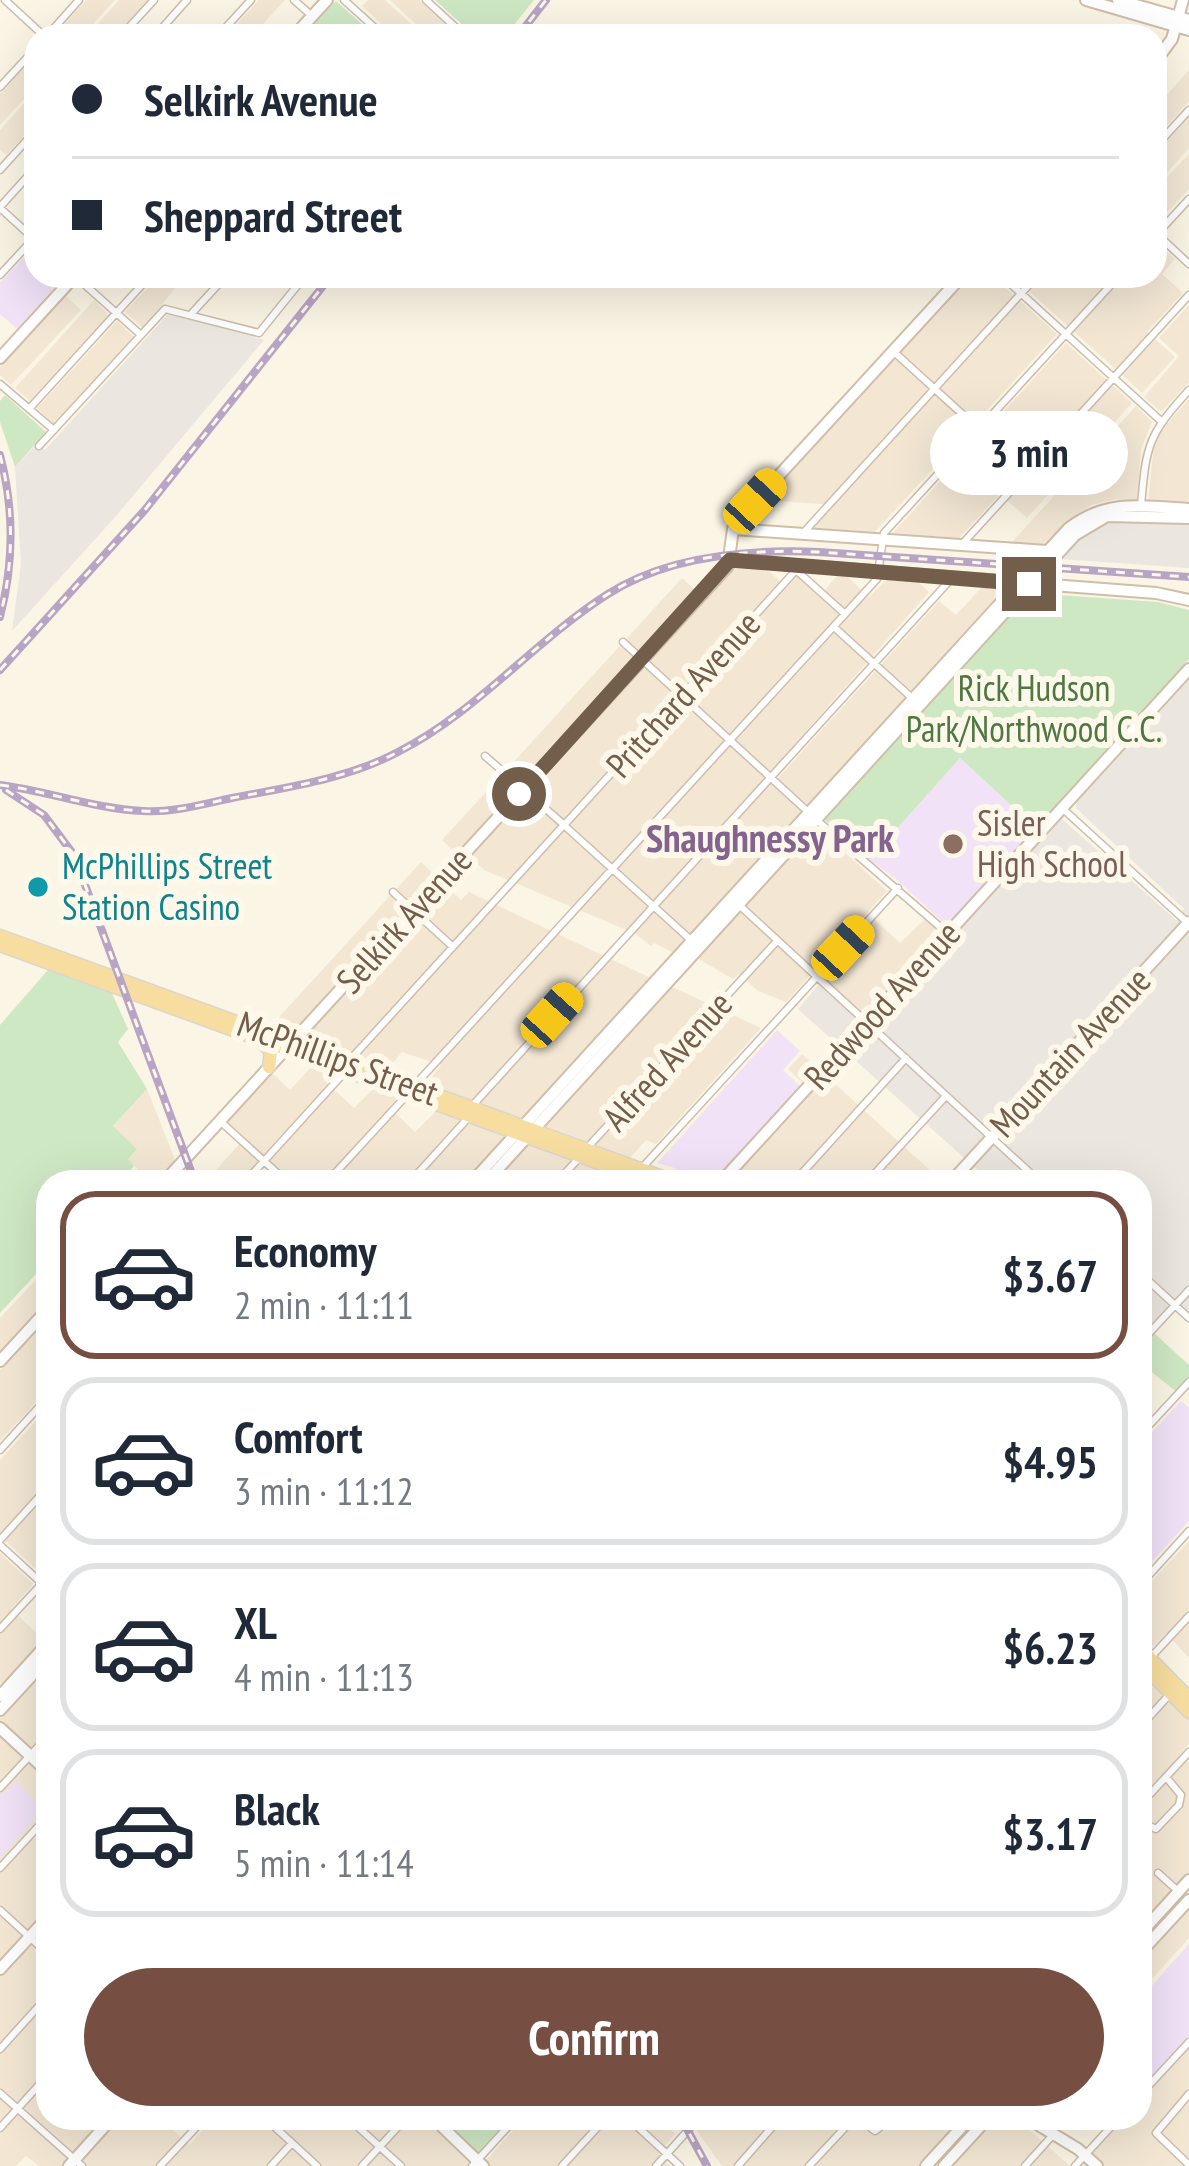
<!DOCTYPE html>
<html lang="en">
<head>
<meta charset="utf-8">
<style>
	:root { --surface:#fff; --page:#f2f2f3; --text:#1f2937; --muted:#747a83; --line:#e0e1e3; --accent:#764f42 }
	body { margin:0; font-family:"PT Sans Narrow",sans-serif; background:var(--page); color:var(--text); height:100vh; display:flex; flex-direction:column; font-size:45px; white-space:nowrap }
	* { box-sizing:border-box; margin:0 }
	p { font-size:39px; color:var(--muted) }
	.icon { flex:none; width:66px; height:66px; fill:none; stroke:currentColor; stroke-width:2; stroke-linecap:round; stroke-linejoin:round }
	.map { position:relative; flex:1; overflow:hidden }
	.panel { position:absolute; left:36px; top:1170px; width:1116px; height:960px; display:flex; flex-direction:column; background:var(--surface); border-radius:36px; box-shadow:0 12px 48px #0002 }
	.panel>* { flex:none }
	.guide { position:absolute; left:24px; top:24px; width:1143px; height:264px; border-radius:36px; box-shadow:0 12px 48px #0002; display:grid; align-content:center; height:264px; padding:0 48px; background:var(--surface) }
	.end { position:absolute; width:54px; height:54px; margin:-27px; border:15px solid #735d4b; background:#fff; box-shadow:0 0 0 6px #fff }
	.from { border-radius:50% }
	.bubble { position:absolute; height:84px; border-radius:42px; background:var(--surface); box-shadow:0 12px 48px #0002; font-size:39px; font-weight:700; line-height:84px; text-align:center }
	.car { position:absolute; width:36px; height:72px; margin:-36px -18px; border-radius:15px; box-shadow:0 0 9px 3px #0007; background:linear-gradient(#f5c518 24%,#345 0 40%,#f5c518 0 76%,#345 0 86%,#f5c518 0) }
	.guide b { display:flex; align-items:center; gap:42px; height:114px; font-size:45px }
	.guide b+b { border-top:3px solid var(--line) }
	.guide i { width:30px; height:30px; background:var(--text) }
	ul { padding:21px 0 0; list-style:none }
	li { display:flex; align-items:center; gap:36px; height:168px; margin:0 24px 18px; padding:0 24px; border:6px solid var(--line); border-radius:36px }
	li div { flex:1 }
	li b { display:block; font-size:45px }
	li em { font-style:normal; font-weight:700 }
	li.active { border-color:var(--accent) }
	li>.icon { width:108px; height:108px; stroke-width:1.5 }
	.action { display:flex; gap:24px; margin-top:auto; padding:24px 48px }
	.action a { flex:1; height:138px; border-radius:72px; background:var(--accent); color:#fff; font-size:48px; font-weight:700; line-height:138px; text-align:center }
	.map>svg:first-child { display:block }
	.residential { fill:#f3e7d4 }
	.industrial { fill:#ebe6df }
	.education { fill:#f1e2f7 }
	.green { fill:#cfe8c4 }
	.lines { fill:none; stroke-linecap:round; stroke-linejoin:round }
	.street-casing { stroke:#ccbdac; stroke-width:9 }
	.secondary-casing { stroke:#cfbea9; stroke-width:14 }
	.primary-casing { stroke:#dbd5d0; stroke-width:15 }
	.street { stroke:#fff; stroke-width:6 }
	.secondary { stroke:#fff; stroke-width:10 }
	.primary { stroke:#f7dea0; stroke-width:12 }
	.rail-casing { stroke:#b8a4c4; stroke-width:8 }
	.rail { stroke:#fef8eb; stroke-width:3; stroke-dasharray:9; stroke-linecap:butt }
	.route { stroke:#735d4b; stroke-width:15 }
	.education-dot { fill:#8d6e63; stroke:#fef8eb; stroke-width:4.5 }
	.culture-dot { fill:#0f9aa8; stroke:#fef8eb; stroke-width:4.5 }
	.labels { text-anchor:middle; stroke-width:12; stroke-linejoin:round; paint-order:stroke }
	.park-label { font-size:36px; fill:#4e7843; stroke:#fef8eb }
	.street-label { font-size:36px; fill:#735d4b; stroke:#fef8eb }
	.education-label { font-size:36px; fill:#785e54; stroke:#fef8eb; text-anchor:start }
	.culture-label { font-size:36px; fill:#0d838f; stroke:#fef8eb; text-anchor:start }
	.neighbourhood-label { font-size:39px; font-weight:bold; fill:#84638f; stroke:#fef8eb }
</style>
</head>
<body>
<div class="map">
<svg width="1189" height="2166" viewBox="0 0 1189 2166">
	<rect width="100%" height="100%" fill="#fbf5e5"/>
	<!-- residential -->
	<path class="residential" d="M 86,0 L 115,0 L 82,36 L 54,36 Z
		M 119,0 L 148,0 L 115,36 L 87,36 Z
		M 259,0 L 285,0 L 252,36 L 226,36 Z
		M 368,0 L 385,0 L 424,36 L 395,36 L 362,6 Z
		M 390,0 L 419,0 L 459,36 L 429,36 Z
		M 36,54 L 36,86 L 0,125 L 0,94 Z
		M 1189,70 L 1189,101 L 1155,139 L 1155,108 Z
		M 36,90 L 36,122 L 6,155 L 0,150 L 0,130 Z
		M 1189,117 L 1189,148 L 1155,186 L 1155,154 Z
		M 1189,154 L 1189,189 L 1156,224 L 1155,190 Z
		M 1155,241 L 1175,259 L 1162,274 L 1183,293 L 1147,332 L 1175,357 L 1142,393 L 1012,276 L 1155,276 Z
		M 158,276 L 185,276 L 143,328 L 125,312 Z
		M 970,276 L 992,276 L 1057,334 L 875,532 L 814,528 L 834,505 L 764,500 Z
		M 66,296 L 81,310 L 11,385 L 0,375 L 0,367 Z
		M 94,300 L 109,315 L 30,401 L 15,388 Z
		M 1189,305 L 1189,382 L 1161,412 L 1144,397 L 1179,356 L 1159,338 Z
		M 117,321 L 134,337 L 54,424 L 37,408 Z
		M 1066,343 L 1132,403 L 1027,518 L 1000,494 L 959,538 L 893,533 Z
		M 1189,399 L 1189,504 L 1148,501 L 1154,446 L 1161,431 Z
		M 1136,406 L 1152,422 L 1141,449 L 1137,501 L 1117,499 L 1091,505 L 1070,519 L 1047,544 L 1012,542 Z
		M 734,565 L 765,568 L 787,587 L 798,576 L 819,596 L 837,576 L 848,577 L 869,597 L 886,580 L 918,582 L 929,592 L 772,770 L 778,778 L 939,601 L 956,615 L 982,587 L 1006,588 L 674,953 L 654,943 L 651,946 L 636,934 L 484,870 L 463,850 L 458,855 L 442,840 L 682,578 L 704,598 Z
		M 817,827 L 887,891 L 786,1002 L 758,991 L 739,974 L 733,979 L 697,958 Z
		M 421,862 L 461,900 L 469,892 L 651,978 L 522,1119 L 426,1084 L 441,1065 L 402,1052 L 387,1070 L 270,1027 Z
		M 928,916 L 946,934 L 868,1020 L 820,976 L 873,918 L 900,943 Z
		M 670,986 L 761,1028 L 656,1144 L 646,1140 L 630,1158 L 546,1127 Z
		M 802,1054 L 943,1182 L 731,1182 L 812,1092 L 788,1069 Z
		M 313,1065 L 336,1073 L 327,1083 L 354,1108 L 375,1087 L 400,1095 L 389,1107 L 415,1132 L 437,1110 L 508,1136 L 466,1182 L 282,1182 L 264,1167 L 253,1178 L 257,1182 L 205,1182 L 244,1139 L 227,1121 L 271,1072 L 290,1090 Z
		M 147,1089 L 176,1162 L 157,1182 L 126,1182 L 138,1169 L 128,1160 L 113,1126 Z
		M 529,1142 L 635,1182 L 493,1182 Z
		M 48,1267 L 48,1301 L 0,1354 L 0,1318 Z
		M 48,1317 L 48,1389 L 0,1441 L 0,1370 Z
		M 44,1412 L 48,1415 L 48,1580 L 0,1536 L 0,1460 Z
		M 1189,1541 L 1189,1658 L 1166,1633 L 1149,1650 L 1140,1641 L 1140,1594 Z
		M 0,1553 L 33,1584 L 11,1609 L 44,1640 L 3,1685 L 0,1682 Z
		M 48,1666 L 48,2118 L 160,2118 L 189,2145 L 213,2118 L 423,2118 L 472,2166 L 39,2166 L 26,2156 L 16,2166 L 0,2166 L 0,1718 Z
		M 1140,1670 L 1189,1720 L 1189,1744 L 1180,1754 L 1189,1763 L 1189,1875 L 1140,1928 Z
		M 1189,1908 L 1189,1938 L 1140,1992 L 1140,1961 Z
		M 1189,2039 L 1189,2166 L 1073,2166 L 1117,2118 L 1140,2118 L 1140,2092 Z
		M 524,2118 L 659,2118 L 675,2134 L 658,2154 L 670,2166 L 481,2166 Z
		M 696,2118 L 965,2118 L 921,2166 L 722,2166 L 697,2131 L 701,2126 Z
		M 996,2118 L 1024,2118 L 1021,2122 L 1070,2166 L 952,2166 Z"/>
	<!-- industrial -->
	<path class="industrial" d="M 169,313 L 264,340 L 116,516 L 12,631 L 21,564 L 15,467 L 37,444 L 45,450 Z
		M 1130,519 L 1189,523 L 1189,568 L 1060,559 L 1082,533 L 1106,521 Z
		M 1189,680 L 1189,1314 L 1176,1302 L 1153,1327 L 1140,1316 L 1140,1182 L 991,1182 L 798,1009 L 821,982 L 867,1024 L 877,1018 L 1062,819 L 1176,920 L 1184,909 L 1076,808 L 1077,802 Z"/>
	<!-- education -->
	<path class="education" d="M 34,246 L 36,276 L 65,276 L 17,329 L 0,314 L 0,283 Z
		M 960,758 L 1036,828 L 947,926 L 895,878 L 869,860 Z
		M 777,1030 L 800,1051 L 783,1070 L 800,1086 L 713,1182 L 691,1182 L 675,1168 L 657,1163 Z
		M 1181,1401 L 1189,1408 L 1189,1521 L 1140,1575 L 1140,1445 Z
		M 16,1781 L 43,1810 L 0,1858 L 0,1797 Z
		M 1189,1944 L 1189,2036 L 1152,2076 L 1140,2065 L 1140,1999 Z"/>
	<!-- green -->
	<path class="green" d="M 435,0 L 534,0 L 505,36 L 475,36 Z
		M 336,1 L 375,36 L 311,36 L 307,32 Z
		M 5,395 L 46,432 L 15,467 L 0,422 L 0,401 Z
		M 1030,593 L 1158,602 L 1189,610 L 1189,659 L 1036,828 L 960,758 L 869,860 L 824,819 Z
		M 48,970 L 111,991 L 128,1029 L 118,1042 L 147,1089 L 113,1126 L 137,1149 L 128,1159 L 134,1166 L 119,1182 L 48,1182 L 48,1261 L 0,1313 L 0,1025 Z
		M 1152,1334 L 1155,1334 L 1189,1365 L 1189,1378 L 1177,1392 L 1140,1363 L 1140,1347 Z
		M 442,2118 L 512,2118 L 479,2153 Z"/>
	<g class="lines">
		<defs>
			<path id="street" d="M 5,0 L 44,36
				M 294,0 L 312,16
				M 344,0 L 384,36
				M 426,0 L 465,36
				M 47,36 L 79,0
				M 121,36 L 154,0
				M 155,36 L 187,0
				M 218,36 L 251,0
				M 0,87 L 36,48
				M 1155,147 L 1189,110
				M 0,170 L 36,130
				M 0,207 L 36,167
				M 0,208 L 33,238
				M 1158,235 L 1189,264
				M 1155,236 L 1189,199
				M 0,275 L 36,236
				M 75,276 L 141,335
				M 1002,276 L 1161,421
				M 192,313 L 226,276
				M 893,351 L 1027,473
				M 0,384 L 54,430
				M 29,409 L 150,276
				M 39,446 L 165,309 L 259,333 L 305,276
				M 1141,506 C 1146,445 1148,435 1189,390
				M 805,531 L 1037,276
				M 964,542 L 1189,295
				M 796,570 L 845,614
				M 834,627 L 912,698
				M 623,642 L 819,822 L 946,932
				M 485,756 L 562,823
				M 1062,808 L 1188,923
				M 566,823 L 798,568
				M 566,827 L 692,941
				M 393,892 L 452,946
				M 738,904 L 1040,1182
				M 348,1062 L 562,827
				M 414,1086 L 877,579 L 884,533 L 1119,276
				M 472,1106 L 952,578
				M 220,1121 L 287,1182
				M 587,1148 L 777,941
				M 245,1182 L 343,1074
				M 327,1182 L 406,1096
				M 410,1182 L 468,1118
				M 557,1182 L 579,1158
				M 629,1182 L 898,888
				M 794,1182 L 906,1058
				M 867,1182 L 946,1096
				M 1140,1273 L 1189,1318
				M 1140,1343 L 1189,1290
				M 1140,1435 L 1189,1382
				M 0,1450 L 48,1397
				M 0,1540 L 48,1487
				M 0,1545 L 48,1589
				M 1140,1585 L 1189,1531
				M 0,1629 L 48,1577
				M 1152,1656 L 1189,1616
				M 1140,1727 L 1170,1694
				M 0,1788 L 48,1736
				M 1140,1805 L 1189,1752
				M 1140,1821 L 1156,1829 L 1179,1805 L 1181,1795 L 1166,1777
				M 0,1868 L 48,1816
				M 1158,1873 L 1178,1891
				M 0,1910 L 48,1954
				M 0,2049 L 48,1996
				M 0,2093 L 82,2166
				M 1189,2094 L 1156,2133 L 1189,2165
				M 1140,2095 L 1189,2042
				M 265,2118 L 317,2166
				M 348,2118 L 401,2166
				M 628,2118 L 680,2166
				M 858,2118 L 875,2131 L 892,2118
				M 0,2128 L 48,2075
				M 160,2166 L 205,2118
				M 271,2166 L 292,2143
				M 362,2166 L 406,2118
				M 472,2166 L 516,2118
				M 562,2166 L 606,2118
				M 656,2166 L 699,2118
				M 738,2166 L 780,2118
				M 809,2166 L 854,2118
				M 1025,2166 L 1052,2136
				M 1075,2166 L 1119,2118"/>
			<path id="secondary" d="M 1086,0 L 1189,30
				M 1118,0 L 1189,20
				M 294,36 L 327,0
				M 1155,62 L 1172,39 L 1183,0
				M 0,358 L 75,276
				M 733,529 L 1047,551 L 1051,555
				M 730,560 L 1156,593 L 1189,600
				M 164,1182 L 728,566 L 733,529 L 739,519 L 962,276
				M 472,1182 L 1068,529 C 1105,499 1144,506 1189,509
				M 486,1182 L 1075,535 L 1107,516 L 1189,518
				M 721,1182 L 1189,669
				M 951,1182 L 1189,922
				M 0,1361 L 48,1309
				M 0,1696 L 48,1643
				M 0,1710 L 48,1658
				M 0,1728 L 48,1772
				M 1140,1934 L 1189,1880
				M 1140,1953 L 1189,1900
				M 0,1969 L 48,1917
				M 433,2118 L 483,2166
				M 1027,2118 L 1078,2149 L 1097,2166
				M 69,2166 L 112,2118
				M 926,2166 L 970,2118
				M 944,2166 L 988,2118"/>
			<path id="primary" d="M 0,936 L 676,1182
				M 0,945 L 651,1182
				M 261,1041 L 271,1052 L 269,1067
				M 1140,1648 L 1189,1698
				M 1140,1662 L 1189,1712"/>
		</defs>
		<!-- street casing -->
		<use href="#street" class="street-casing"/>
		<!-- secondary casing -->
		<use href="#secondary" class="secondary-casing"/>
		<!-- primary casing -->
		<use href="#primary" class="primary-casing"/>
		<!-- street -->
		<use href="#street" class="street"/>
		<!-- secondary -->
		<use href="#secondary" class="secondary"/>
		<!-- primary -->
		<use href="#primary" class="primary"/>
		<defs>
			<path id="rail" d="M 518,36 L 546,0
				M 0,455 C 14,508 14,563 0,617
				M 0,670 L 144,511 L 331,276
				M 0,785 C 48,791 95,809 143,811 C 173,813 203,804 232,798 C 289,787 347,779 398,752 C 477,712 534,641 608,594 C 669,555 749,549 819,552 L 1189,577
				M 6,790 L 44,815 L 74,855 L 195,1182
				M 681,2118 L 707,2166"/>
		</defs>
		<!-- rail casing -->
		<use href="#rail" class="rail-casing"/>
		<!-- rail -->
		<use href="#rail" class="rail"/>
	</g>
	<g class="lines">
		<!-- route -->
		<path class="route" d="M 519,794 L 730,560 L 1029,584"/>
	</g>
	<!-- markers -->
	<circle class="education-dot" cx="953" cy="844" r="12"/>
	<circle class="culture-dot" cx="38" cy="887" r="12"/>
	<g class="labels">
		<!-- park labels -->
		<g class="park-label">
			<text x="1034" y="701">Rick Hudson<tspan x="1034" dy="41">Park/Northwood C.C.</tspan></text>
		</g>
		<!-- street labels -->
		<g class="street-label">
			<text transform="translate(683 694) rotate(-48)" y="13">Pritchard Avenue</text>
			<text transform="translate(404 920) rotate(-48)" y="13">Selkirk Avenue</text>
			<text transform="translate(882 1005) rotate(-48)" y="13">Redwood Avenue</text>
			<text transform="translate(1070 1052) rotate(-47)" y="13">Mountain Avenue</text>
			<text transform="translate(338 1058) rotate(20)" y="13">McPhillips Street</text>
			<text transform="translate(667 1061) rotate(-48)" y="13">Alfred Avenue</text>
		</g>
		<!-- education labels -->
		<g class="education-label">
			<text x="977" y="836">Sisler<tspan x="977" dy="41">High School</tspan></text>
		</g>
		<!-- culture labels -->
		<g class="culture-label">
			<text x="62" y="879">McPhillips Street<tspan x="62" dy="41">Station Casino</tspan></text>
		</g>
		<!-- neighbourhood labels -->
		<g class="neighbourhood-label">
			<text x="770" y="852">Shaughnessy Park</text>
		</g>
	</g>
</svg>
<i class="end from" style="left:519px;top:794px"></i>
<i class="end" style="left:1029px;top:584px"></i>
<div class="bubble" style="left:930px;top:411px;width:198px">3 min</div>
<i class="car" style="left:755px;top:501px;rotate:43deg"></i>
<i class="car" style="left:843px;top:948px;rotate:43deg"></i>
<i class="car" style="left:552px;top:1015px;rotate:42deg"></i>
<div class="guide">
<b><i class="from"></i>Selkirk Avenue</b>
<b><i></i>Sheppard Street</b>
</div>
<section class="panel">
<ul>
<li class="active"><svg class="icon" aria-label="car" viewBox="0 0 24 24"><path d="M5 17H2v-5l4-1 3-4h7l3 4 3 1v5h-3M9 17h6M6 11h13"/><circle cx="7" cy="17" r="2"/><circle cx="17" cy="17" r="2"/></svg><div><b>Economy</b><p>2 min · 11:11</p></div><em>$3.67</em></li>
<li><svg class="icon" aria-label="car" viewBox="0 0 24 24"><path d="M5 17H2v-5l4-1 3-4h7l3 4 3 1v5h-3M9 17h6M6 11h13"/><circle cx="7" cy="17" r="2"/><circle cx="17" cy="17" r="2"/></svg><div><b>Comfort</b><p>3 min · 11:12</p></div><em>$4.95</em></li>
<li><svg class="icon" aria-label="car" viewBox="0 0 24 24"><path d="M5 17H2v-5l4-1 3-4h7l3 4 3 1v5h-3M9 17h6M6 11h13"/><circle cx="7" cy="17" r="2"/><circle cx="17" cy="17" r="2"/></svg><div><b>XL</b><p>4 min · 11:13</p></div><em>$6.23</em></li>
<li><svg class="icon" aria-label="car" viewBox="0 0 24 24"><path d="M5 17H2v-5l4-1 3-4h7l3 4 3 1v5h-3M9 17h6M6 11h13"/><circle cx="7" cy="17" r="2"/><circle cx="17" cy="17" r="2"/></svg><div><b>Black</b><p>5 min · 11:14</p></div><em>$3.17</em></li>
</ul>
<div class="action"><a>Confirm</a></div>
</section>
</div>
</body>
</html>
